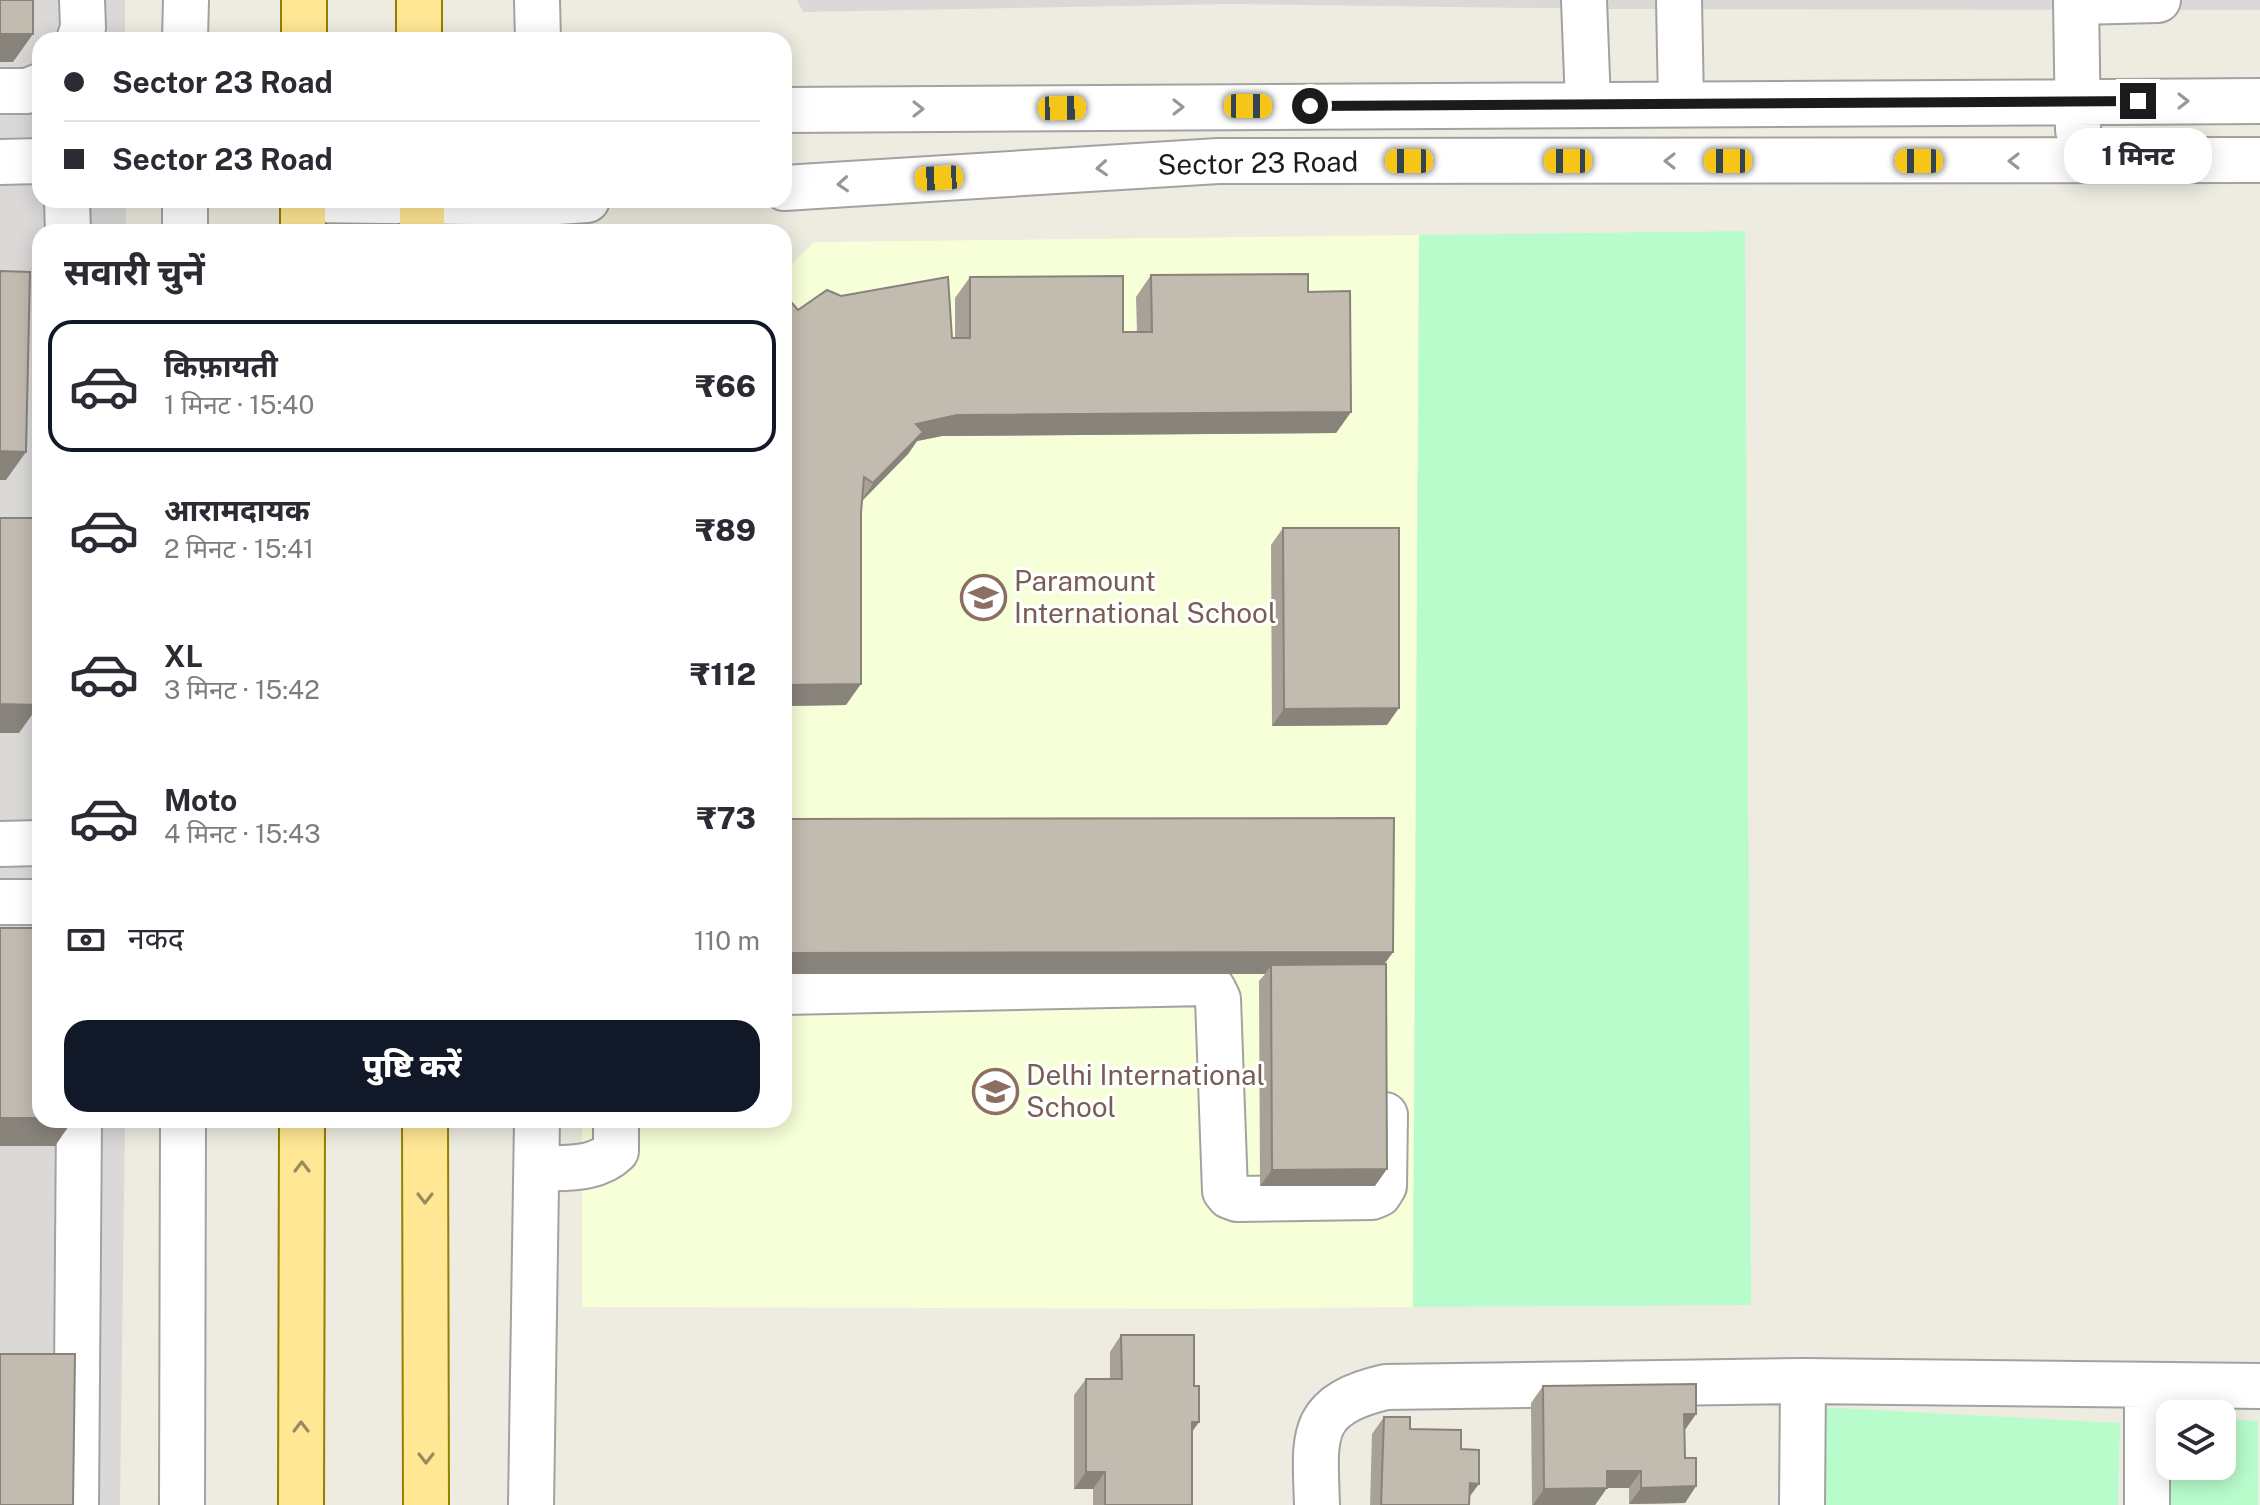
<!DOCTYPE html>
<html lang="hi">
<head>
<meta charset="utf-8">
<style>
	:root { --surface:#fff; --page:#f2f2f3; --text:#2b2b33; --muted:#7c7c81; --line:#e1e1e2; --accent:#111827 }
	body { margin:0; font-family:"Public Sans","Noto Sans Devanagari",sans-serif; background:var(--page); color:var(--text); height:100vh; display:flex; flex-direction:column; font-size:30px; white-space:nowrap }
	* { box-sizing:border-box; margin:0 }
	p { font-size:26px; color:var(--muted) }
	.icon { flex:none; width:44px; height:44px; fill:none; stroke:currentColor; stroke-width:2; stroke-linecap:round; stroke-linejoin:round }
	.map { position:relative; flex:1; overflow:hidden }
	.drawer { position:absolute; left:32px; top:224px; width:760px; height:904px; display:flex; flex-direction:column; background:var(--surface); border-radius:24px; box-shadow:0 4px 20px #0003 }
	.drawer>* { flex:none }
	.hud { position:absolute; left:32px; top:32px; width:760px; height:176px; border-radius:24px; box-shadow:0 4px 20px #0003; display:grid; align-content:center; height:176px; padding:0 32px; background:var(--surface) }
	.buttons { position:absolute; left:2156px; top:1400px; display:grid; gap:16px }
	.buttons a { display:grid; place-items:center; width:80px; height:80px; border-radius:16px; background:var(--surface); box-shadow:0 4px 20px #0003; font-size:40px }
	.end { position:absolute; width:36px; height:36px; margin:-18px; border:10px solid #1b1b1b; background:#fff; box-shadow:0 0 0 4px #fff }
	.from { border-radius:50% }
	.bubble { position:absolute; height:56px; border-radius:24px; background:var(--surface); box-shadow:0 4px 20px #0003; font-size:26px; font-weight:800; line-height:56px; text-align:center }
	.car { position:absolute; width:24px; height:48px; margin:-24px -12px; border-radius:10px; box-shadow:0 0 6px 2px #0007; background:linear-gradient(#f5c518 24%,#345 0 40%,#f5c518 0 76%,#345 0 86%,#f5c518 0) }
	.hud b { display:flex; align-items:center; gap:28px; height:76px; font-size:30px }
	.hud b+b { border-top:2px solid var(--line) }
	.hud i { width:20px; height:20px; background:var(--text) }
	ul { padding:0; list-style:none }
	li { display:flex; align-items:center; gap:24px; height:132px; margin:0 16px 12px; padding:0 16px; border:4px solid transparent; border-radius:24px }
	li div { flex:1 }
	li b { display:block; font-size:30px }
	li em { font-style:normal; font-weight:800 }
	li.active { border-color:var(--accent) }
	li>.icon { width:72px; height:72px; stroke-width:1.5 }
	h2 { padding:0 32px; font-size:36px; line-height:96px }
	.pay { display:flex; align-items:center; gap:20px; height:88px; padding:0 32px; font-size:30px }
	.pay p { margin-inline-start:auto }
	.action { display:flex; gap:16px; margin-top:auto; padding:16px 32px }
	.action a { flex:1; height:92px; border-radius:24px; background:var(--accent); color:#fff; font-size:32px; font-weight:800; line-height:92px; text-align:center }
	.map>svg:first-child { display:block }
	.residential { fill:#dad9d8 }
	.education { fill:#f7ffd8 }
	.park { fill:#b9fccc }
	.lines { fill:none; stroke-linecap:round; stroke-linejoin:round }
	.minor-casing { stroke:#a2a2a2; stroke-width:48 }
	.major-casing { stroke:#938000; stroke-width:48 }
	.minor { stroke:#fff; stroke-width:44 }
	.major { stroke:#ffe794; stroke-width:44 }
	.wall { fill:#a7a197 }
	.shaded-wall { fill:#88837b }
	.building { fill:#c2bbb0; stroke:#88837b; stroke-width:2 }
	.oneway { stroke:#989898 }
	.oneway2 { stroke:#988b5e }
	.route { stroke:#1b1b1b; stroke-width:10 }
	.labels { text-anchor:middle; stroke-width:6; stroke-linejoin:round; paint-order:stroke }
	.street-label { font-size:28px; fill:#1b1b1b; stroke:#fff }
	.education-label { font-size:28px; fill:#785e54; stroke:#fff; text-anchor:start }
</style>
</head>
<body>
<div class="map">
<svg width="2260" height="1505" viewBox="0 0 2260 1505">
	<rect width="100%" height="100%" fill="#eeece0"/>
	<!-- residential -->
	<path class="residential" d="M 0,0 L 125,0 L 125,40 L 40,40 L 40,200 L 126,200 L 126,232 L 40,232 L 40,1120 L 125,1120 L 120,1505 L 0,1505 Z
		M 797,0 L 2260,0 L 2260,10 L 1612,9 L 1228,4 L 803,12 Z"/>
	<!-- education -->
	<path class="education" d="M 1419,235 L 1413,1307 L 1225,1309 L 582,1307 L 582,1120 L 784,1120 L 784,272 L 814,242 Z"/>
	<!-- park -->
	<path class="park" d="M 1745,231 L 1751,1305 L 1413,1307 L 1419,235 Z
		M 1819,1407 L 2120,1423 L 2118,1505 L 1818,1505 Z
		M 2168,1416 L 2170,1416 L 2170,1466 L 2222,1466 L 2222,1419 L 2258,1421 L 2258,1505 L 2166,1505 Z"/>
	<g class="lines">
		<defs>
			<path id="minor" d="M 537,0 L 538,40
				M 1584,0 L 1588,104
				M 1679,0 L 1681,103
				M 2076,0 L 2078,130
				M 2076,2 L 2158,0
				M 79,40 L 83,28 L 82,0
				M 185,40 L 186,0
				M 0,91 L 27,91 L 40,86
				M 784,110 L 2260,101
				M 0,162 L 40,161
				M 784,188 L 1218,161 L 2260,160
				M 67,200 L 68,232
				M 303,200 L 543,203 L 587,200
				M 185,232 L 185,200
				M 0,844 L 40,843
				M 0,902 L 40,902
				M 784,992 L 1206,983 L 1213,989 L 1218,999 L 1225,1191 L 1229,1196 L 1237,1199 L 1372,1197 L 1379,1194 L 1384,1186 L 1385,1115
				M 537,1169 C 565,1167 595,1171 616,1151 L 616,1120
				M 76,1505 L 79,1120
				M 182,1505 L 183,1120
				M 531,1505 L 537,1120
				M 1317,1505 C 1315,1437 1307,1405 1386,1387 L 1803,1381 L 2260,1386
				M 1802,1505 L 1803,1381
				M 2147,1505 L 2147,1386"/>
			<path id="major" d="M 419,0 L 419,40
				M 304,40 L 304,0
				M 422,200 L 422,232
				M 303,232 L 303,200
				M 425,1120 L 426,1505
				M 301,1505 L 302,1120"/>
		</defs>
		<!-- minor casing -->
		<use href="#minor" class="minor-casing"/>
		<!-- major casing -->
		<use href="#major" class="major-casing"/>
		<!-- minor -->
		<use href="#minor" class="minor"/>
		<!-- major -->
		<use href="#major" class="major"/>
	</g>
	<!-- wall -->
	<path class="wall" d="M 1151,275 L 1308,292 L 1351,412 L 1336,433 L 942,436 L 917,441 L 908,454 L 862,501 L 846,705 L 784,706 L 784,294 L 798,310 L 841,296 L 955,338 L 955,298 L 970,277 L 1123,332 L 1137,332 L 1136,297 Z
		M 1283,528 L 1387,725 L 1272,726 L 1271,545 Z
		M 784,819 L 1393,952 L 1384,964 L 1375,1186 L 1260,1186 L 1259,981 L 1265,974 L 784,974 Z
		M 1121,1335 L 1194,1386 L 1199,1422 L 1192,1431 L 1192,1505 L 1093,1505 L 1093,1489 L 1074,1489 L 1074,1395 L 1086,1379 L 1110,1379 L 1110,1352 Z
		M 1543,1386 L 1696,1414 L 1684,1431 L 1685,1458 L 1696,1486 L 1685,1503 L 1629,1504 L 1629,1488 L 1607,1488 L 1595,1505 L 1532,1505 L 1531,1403 Z
		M 1384,1417 L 1461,1449 L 1469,1497 L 1469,1505 L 1370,1505 L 1372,1434 Z"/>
	<!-- shaded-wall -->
	<path class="shaded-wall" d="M 0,34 L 33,34 L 13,62 L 0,62 Z
		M 1351,412 L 1336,433 L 942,436 L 917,441 L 908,454 L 858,505 L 916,424 L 957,415 Z
		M 0,451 L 26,452 L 6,480 L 0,480 Z
		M 861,684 L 846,705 L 784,706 L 784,685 Z
		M 0,704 L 39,705 L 19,733 L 0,733 Z
		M 1399,708 L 1387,725 L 1272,726 L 1284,709 Z
		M 1393,952 L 1378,973 L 1271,965 L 1265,974 L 784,974 L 784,953 Z
		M 0,1118 L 40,1118 L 40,1120 L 73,1120 L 55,1146 L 0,1146 Z
		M 1387,1169 L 1375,1186 L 1260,1186 L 1272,1170 Z
		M 1684,1414 L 1696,1414 L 1684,1431 Z
		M 1192,1422 L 1199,1422 L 1187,1439 Z
		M 1607,1471 L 1641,1471 L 1629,1488 L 1607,1488 L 1595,1505 L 1533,1505 L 1544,1489 Z
		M 1086,1472 L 1105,1472 L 1093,1489 L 1074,1489 Z
		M 1470,1483 L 1479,1484 L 1467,1500 Z
		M 1696,1486 L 1685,1503 L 1629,1504 L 1641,1488 Z"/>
	<!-- building -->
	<path class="building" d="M 0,0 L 33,0 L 33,34 L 0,34 Z
		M 0,271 L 30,272 L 26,452 L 0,451 Z
		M 1308,274 L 1308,292 L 1350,291 L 1351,412 L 957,415 L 916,424 L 923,432 L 873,483 L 864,477 L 861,513 L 861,684 L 784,685 L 784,294 L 798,310 L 827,290 L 841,296 L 948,277 L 952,338 L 970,338 L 970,277 L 1123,276 L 1123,332 L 1152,332 L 1151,275 Z
		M 0,518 L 40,518 L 39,705 L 0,704 Z
		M 1283,528 L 1399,528 L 1399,708 L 1284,709 Z
		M 1394,818 L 1393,952 L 784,953 L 784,819 Z
		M 0,928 L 40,928 L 40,1118 L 0,1118 Z
		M 1386,964 L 1387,1169 L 1272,1170 L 1271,965 Z
		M 1121,1335 L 1194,1335 L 1194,1386 L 1199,1386 L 1199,1422 L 1192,1422 L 1192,1505 L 1105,1505 L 1105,1472 L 1086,1472 L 1086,1379 L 1122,1379 Z
		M 0,1354 L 75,1354 L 73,1505 L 0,1505 Z
		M 1696,1384 L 1696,1414 L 1684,1414 L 1685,1458 L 1696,1458 L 1696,1486 L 1641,1488 L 1641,1471 L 1607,1471 L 1607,1488 L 1544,1489 L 1543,1386 Z
		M 1384,1417 L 1410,1417 L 1410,1429 L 1461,1430 L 1461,1449 L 1479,1450 L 1479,1484 L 1470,1483 L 1469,1505 L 1381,1505 Z"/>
	<!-- one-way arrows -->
	<defs><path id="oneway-chevron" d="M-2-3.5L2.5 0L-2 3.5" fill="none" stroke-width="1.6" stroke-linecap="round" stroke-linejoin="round" transform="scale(2)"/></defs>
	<g class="oneway">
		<use href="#oneway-chevron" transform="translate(2183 101)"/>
		<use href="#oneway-chevron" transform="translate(1178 107)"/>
		<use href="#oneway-chevron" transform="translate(918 109)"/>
		<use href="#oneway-chevron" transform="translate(1670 161) rotate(180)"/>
		<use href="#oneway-chevron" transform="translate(2014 161) rotate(180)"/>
		<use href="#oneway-chevron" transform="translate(1102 168) rotate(176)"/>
		<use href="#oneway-chevron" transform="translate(843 184) rotate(176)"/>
	</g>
	<g class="oneway2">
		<use href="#oneway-chevron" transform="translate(302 1167) rotate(-90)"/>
		<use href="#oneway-chevron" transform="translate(425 1198) rotate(90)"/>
		<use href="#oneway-chevron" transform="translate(301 1427) rotate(-90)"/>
		<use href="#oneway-chevron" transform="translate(426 1458) rotate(90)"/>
	</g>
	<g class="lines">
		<!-- route -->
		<path class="route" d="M 1310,106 L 2138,101"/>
	</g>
	<!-- icons -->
	<defs>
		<symbol id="school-ring" viewBox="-11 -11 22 22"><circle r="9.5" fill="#fff" stroke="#8d6e63" stroke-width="1.5"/><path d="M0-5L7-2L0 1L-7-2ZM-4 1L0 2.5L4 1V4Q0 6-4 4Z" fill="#8d6e63"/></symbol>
	</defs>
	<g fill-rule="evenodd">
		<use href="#school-ring" x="958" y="572" width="51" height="51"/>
		<use href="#school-ring" x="970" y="1066" width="51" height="51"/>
	</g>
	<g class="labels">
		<!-- street labels -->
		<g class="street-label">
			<text transform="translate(1258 163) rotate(-1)" y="10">Sector 23 Road</text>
		</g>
		<!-- education labels -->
		<g class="education-label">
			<text x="1014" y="591">Paramount<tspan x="1014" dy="32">International School</tspan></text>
			<text x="1026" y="1085">Delhi International<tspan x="1026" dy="32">School</tspan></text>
		</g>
	</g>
</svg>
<div class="buttons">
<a><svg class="icon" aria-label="layers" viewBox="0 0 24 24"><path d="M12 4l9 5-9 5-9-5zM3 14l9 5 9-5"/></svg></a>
</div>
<i class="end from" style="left:1310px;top:106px"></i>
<i class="end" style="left:2138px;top:101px"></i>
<div class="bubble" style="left:2064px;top:128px;width:148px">1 मिनट</div>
<i class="car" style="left:1248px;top:106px;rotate:90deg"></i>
<i class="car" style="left:1062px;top:108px;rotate:89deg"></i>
<i class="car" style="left:1409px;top:161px;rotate:270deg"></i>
<i class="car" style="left:1568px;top:161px;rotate:270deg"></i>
<i class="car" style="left:1728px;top:161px;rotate:270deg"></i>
<i class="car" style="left:1919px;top:161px;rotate:270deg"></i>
<i class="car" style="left:939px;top:178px;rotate:267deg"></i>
<div class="hud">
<b><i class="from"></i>Sector 23 Road</b>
<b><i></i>Sector 23 Road</b>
</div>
<section class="drawer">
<h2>सवारी चुनें</h2>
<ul>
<li class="active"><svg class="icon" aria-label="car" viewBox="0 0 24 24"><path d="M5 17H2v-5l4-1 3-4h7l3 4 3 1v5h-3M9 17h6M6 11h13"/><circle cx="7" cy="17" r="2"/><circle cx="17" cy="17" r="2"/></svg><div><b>किफ़ायती</b><p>1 मिनट · 15:40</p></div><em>₹66</em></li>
<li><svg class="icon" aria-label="car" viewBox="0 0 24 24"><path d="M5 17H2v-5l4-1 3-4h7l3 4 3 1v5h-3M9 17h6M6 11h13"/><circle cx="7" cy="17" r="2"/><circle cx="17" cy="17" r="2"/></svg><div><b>आरामदायक</b><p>2 मिनट · 15:41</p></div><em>₹89</em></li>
<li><svg class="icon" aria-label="car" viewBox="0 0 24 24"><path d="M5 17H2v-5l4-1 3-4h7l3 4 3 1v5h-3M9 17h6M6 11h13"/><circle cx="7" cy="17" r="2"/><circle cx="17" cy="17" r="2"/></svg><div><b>XL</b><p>3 मिनट · 15:42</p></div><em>₹112</em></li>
<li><svg class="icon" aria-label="car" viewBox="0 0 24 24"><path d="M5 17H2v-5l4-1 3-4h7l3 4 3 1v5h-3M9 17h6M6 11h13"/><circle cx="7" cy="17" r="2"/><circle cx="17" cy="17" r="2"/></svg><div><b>Moto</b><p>4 मिनट · 15:43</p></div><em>₹73</em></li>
</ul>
<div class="pay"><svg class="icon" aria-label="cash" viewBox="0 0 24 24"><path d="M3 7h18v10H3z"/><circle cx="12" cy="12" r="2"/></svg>नकद<p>110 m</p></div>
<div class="action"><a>पुष्टि करें</a></div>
</section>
</div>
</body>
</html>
